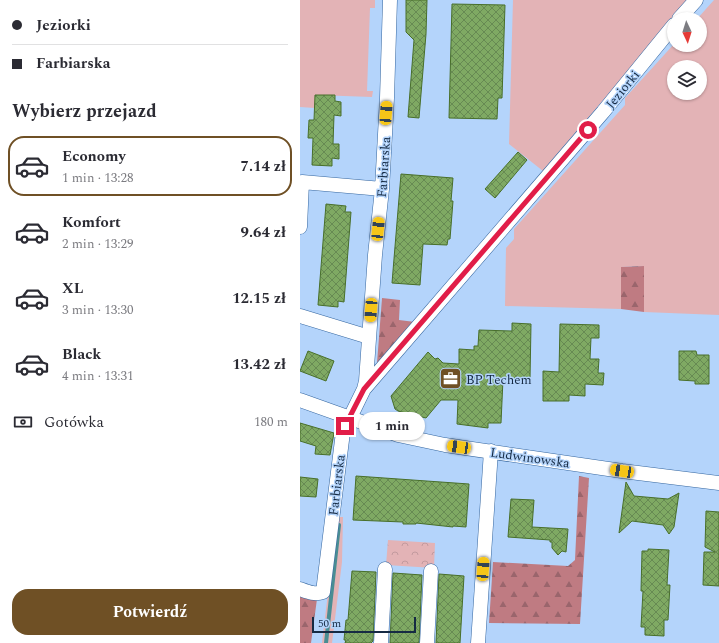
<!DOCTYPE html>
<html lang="pl">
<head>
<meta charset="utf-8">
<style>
	:root { --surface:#fff; --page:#f7f7f7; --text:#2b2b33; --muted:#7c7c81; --line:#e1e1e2; --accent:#6f5025 }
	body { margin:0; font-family:Spectral,serif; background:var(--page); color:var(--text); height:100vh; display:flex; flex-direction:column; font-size:15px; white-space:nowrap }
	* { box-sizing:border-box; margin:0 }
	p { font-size:13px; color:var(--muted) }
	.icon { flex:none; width:22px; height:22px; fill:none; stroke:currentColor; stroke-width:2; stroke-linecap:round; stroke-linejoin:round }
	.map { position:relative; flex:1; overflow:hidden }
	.drawer { display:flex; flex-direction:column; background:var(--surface); width:300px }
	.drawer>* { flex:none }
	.banner { display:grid; align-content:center; height:88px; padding:0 12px; background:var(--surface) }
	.needle { width:26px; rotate:176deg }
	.buttons { position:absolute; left:367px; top:12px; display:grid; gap:8px }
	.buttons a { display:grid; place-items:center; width:40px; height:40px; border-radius:50%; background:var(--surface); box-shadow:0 1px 3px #0004; font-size:20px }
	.scale { position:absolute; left:12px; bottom:10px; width:104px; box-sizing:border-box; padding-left:4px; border:2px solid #152a43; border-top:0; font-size:11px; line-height:14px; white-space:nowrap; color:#152a43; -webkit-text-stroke:3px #b4d4fb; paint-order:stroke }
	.end { position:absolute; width:18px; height:18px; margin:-9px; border:5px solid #e11d48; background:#fff; box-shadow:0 0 0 2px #fff }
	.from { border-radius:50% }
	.bubble { position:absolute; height:28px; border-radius:14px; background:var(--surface); box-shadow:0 1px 3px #0004; font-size:13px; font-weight:700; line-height:28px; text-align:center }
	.car { position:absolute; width:12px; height:24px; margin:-12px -6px; border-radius:5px; box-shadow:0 0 3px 1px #0007; background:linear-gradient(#f5c518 24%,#345 0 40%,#f5c518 0 76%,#345 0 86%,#f5c518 0) }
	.banner b { display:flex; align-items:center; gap:14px; height:38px; font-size:15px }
	.banner b+b { border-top:1px solid var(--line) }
	.banner i { width:10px; height:10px; background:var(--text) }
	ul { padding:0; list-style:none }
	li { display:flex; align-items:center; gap:12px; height:60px; margin:0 8px 6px; padding:0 4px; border:2px solid transparent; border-radius:16px }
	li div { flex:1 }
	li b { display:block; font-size:15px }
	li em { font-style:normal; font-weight:700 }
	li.selected { border-color:var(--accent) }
	li>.icon { width:36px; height:36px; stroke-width:1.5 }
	h2 { padding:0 12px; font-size:18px; line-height:48px }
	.pay { display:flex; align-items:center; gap:10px; height:44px; padding:0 12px; font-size:15px }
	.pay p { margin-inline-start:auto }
	.button { display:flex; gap:8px; margin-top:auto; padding:8px 12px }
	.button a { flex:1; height:46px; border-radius:16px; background:var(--accent); color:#fff; font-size:16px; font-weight:700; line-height:46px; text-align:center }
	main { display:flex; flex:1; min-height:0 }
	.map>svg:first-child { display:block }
	.green { fill:#e3b3b6; fill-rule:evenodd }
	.forest { fill:url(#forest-firs) }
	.park { fill:url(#park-crowns) }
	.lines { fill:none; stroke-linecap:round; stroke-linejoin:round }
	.stream { stroke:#498d93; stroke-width:4 }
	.building { fill:url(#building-cross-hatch); stroke:#486f2a }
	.minor-casing { stroke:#3466a0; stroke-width:15 }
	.minor { stroke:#fff; stroke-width:14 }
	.route { stroke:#e11d48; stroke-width:5 }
	.labels { text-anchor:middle; stroke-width:3; stroke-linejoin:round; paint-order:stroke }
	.street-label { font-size:13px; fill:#152a43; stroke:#b4d4fb }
	.poi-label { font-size:13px; fill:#152a43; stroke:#b4d4fb; text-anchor:start }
</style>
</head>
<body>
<main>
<section class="drawer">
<div class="banner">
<b><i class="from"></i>Jeziorki</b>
<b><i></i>Farbiarska</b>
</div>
<h2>Wybierz przejazd</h2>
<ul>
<li class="selected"><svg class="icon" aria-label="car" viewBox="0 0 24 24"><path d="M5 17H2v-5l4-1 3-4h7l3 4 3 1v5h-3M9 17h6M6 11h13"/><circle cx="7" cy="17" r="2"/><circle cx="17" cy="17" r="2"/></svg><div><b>Economy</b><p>1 min · 13:28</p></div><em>7.14 zł</em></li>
<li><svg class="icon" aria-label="car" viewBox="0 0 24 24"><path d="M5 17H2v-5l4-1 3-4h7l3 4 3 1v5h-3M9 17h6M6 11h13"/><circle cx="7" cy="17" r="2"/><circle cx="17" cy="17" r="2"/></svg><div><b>Komfort</b><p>2 min · 13:29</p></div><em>9.64 zł</em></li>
<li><svg class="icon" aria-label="car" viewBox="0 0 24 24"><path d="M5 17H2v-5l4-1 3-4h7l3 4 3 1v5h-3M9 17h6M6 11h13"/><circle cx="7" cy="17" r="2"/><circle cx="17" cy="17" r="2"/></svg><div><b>XL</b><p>3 min · 13:30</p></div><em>12.15 zł</em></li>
<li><svg class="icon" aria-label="car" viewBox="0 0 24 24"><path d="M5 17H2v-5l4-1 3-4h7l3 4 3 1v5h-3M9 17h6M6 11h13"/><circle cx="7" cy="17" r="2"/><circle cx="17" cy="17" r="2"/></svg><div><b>Black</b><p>4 min · 13:31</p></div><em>13.42 zł</em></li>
</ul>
<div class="pay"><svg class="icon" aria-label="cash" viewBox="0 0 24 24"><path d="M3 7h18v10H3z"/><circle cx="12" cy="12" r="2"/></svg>Gotówka<p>180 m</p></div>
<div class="button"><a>Potwierdź</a></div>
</section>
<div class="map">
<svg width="419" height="643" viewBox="0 0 419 643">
	<defs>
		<pattern id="forest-firs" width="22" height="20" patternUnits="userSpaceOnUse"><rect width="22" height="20" fill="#bf7b82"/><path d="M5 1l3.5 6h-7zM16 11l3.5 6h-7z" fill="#9a656c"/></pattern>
		<pattern id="park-crowns" width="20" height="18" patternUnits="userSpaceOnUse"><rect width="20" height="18" fill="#e3b3b6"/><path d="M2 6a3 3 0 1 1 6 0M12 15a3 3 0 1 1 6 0" fill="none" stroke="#c29a9e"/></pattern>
		<pattern id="building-cross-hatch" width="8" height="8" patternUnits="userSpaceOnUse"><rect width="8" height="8" fill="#7fa963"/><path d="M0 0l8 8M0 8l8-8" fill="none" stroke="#678a53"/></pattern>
	</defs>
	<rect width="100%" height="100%" fill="#b4d4fb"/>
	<!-- green -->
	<path class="green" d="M 0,0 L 75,0 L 75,8 L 70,8 L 67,91 L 73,91 L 72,97 L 16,95 L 15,108 L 0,107 Z
		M 213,0 L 388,0 L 243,171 L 209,144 Z
		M 414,0 L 419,0 L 419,315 L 344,312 L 344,266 L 321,267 L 321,309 L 205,306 L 206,248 L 214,239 L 214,229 L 325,105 L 325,98 L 374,44 L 374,45 L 400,45 L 400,19 L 397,19 ZM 374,67 L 400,67 L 400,93 L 374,93 Z
		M 37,517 L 43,517 L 42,562 L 32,643 L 22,643 Z"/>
	<!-- forest -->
	<path class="forest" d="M 344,266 L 344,312 L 321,309 L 321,267 Z
		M 82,298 L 100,300 L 99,320 L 115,322 L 80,363 L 77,363 Z
		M 279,476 L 289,478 L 280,624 L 189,623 L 193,562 L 268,566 L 275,560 Z
		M 0,594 L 17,599 L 11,643 L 0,643 Z"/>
	<!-- park -->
	<path class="park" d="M 88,540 L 135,543 L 134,568 L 86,565 Z"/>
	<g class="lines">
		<!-- stream -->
		<path class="stream" d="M 26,643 L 39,525"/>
	</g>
	<!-- building -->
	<path class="building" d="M 106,0 L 127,0 L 126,34 L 119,118 L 108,117 L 114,40 L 106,32 Z
		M 152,4 L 205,5 L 202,98 L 198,98 L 197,119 L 149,118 Z
		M 15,95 L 35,95 L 35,101 L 41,102 L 41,116 L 34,115 L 33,144 L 39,144 L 39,159 L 32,158 L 32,166 L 12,165 L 13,138 L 8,138 L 9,120 L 14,120 Z
		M 218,152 L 227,160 L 195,198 L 185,189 Z
		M 101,174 L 153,178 L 151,201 L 153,201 L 150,239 L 148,239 L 147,245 L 123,244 L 120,285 L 92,283 Z
		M 26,204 L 46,206 L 45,212 L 51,212 L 44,302 L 38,301 L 38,307 L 18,305 Z
		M 212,323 L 231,324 L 230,379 L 203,379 L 201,423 L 188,423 L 188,428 L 157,424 L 158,400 L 141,400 L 126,418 L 98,411 L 95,409 L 91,396 L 128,352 L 135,359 L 138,358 L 143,363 L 159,364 L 159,349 L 174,350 L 174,346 L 178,346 L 179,330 L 212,331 Z
		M 260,324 L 299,325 L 299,338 L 291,338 L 290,359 L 299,359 L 298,373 L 304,373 L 303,385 L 285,384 L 285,396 L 269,395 L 269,401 L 243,401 L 243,371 L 259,372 Z
		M 8,351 L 34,361 L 26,381 L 0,371 Z
		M 379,351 L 396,351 L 397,355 L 409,355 L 409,384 L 395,384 L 395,381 L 379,380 Z
		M 0,423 L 34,433 L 30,455 L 15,454 L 16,446 L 0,441 Z
		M 56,476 L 169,484 L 166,527 L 153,526 L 153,527 L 116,523 L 116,524 L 103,524 L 103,522 L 53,520 Z
		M 0,477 L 18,479 L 16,497 L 0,496 Z
		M 326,482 L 334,496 L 368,499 L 379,493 L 374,527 L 369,534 L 363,525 L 332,521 L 319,533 Z
		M 211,499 L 234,500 L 232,527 L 268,529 L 266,552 L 262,551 L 258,555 L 252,548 L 252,542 L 250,542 L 250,540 L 208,537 Z
		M 406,511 L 419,512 L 419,586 L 403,585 L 404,552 L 415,552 L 405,547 Z
		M 348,549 L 369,550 L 367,585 L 370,585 L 368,620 L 364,620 L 364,636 L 345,635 L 345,627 L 341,627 L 343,591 L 341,591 L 342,551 L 348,551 Z
		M 52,571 L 76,572 L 73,641 L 71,643 L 45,643 L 46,640 L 44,640 L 46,620 L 48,620 Z
		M 93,573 L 122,575 L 119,643 L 90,643 Z
		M 139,574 L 164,576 L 160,643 L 136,643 Z"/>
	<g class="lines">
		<defs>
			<path id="minor" d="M 379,19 L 396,0
				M 0,227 L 2,182 L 82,189
				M 0,316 L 69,337
				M 64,389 L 303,112 L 374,25
				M 0,400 L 98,435 L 145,445 L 322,471 L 419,483
				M 0,589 C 8,592 15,595 23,592 L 43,432 L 64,389 L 66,381 L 75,255 L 82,189 L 87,98 L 90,0
				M 81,643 L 85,569
				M 127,643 L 131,571
				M 178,643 L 191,451"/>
		</defs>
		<!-- minor casing -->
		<use href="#minor" class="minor-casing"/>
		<!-- minor -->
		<use href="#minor" class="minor"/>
	</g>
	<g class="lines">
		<!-- route -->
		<path class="route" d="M 45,426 L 64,389 L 288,130"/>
	</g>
	<!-- icons -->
	<defs>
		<symbol id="office-square" viewBox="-11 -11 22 22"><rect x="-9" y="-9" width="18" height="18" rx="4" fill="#6f5025" stroke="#b4d4fb"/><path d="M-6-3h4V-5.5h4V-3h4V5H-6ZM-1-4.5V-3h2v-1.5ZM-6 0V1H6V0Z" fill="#fff"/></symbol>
	</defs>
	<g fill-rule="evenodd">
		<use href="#office-square" x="138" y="366" width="25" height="25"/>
	</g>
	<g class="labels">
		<!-- street labels -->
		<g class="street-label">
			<text transform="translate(322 89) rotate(-51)" y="5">Jeziorki</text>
			<text transform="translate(83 167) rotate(-86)" y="5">Farbiarska</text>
			<text transform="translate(230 457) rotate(8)" y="5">Ludwinowska</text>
			<text transform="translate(36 485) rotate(-83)" y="5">Farbiarska</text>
		</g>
		<!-- poi labels -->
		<g class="poi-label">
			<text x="166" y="384">BP Techem</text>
		</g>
	</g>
</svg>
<div class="buttons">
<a><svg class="needle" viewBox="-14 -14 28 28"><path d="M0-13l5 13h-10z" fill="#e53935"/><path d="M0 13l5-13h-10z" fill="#7c7c81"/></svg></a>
<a><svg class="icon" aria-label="layers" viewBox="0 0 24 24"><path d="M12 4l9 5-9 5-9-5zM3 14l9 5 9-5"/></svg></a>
</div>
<div class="scale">50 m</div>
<i class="end from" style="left:288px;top:130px"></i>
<i class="end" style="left:45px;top:426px"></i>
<div class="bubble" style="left:59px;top:412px;width:66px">1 min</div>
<i class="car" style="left:86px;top:113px;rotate:4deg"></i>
<i class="car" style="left:78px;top:229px;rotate:6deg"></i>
<i class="car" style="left:71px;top:310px;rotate:184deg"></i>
<i class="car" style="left:159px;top:447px;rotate:278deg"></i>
<i class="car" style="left:322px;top:471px;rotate:279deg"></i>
<i class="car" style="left:183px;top:569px;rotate:4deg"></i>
</div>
</main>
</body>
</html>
